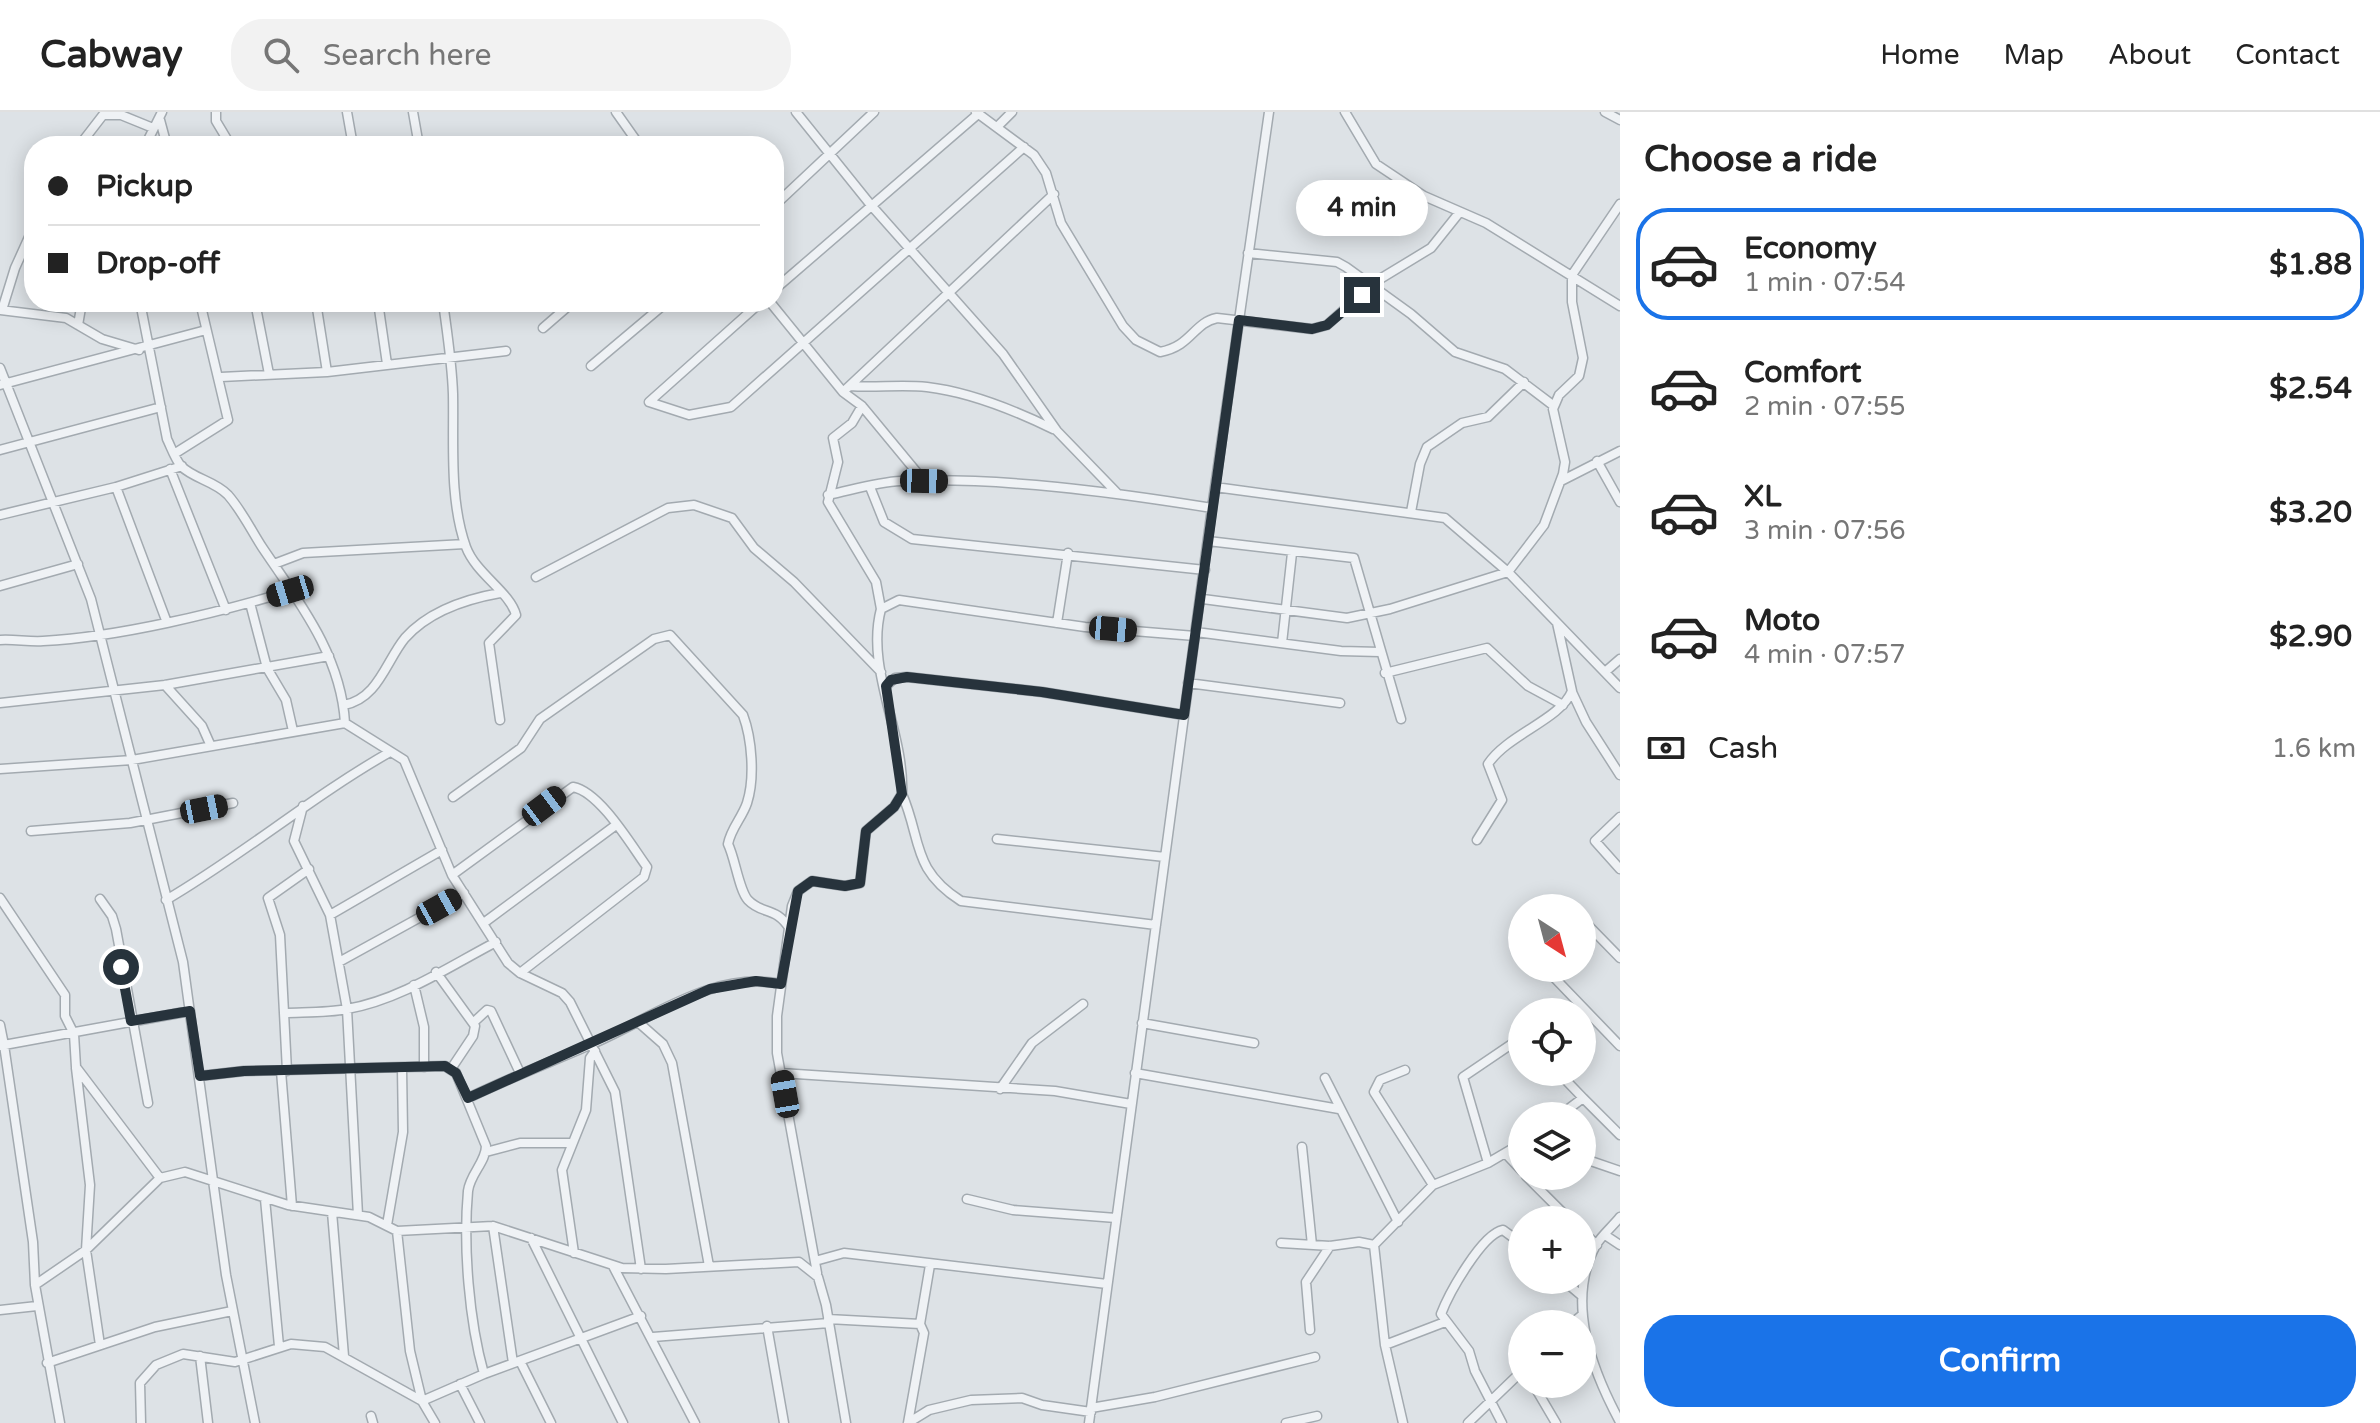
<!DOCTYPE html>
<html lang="en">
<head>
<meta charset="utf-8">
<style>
	:root { --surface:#fff; --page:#f2f2f2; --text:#222; --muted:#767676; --line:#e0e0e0; --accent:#1a73e8 }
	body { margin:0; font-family:"Varela Round",sans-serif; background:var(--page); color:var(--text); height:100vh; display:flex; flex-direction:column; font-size:30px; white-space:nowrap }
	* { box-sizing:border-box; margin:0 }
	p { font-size:26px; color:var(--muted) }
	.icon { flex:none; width:44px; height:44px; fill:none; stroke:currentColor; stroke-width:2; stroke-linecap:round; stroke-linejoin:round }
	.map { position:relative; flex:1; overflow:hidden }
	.panel { display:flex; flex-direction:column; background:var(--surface); width:760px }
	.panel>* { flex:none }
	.hud { position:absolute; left:24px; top:24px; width:760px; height:176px; border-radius:32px; box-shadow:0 4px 20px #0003; display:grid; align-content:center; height:176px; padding:0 24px; background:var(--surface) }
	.needle { width:52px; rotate:144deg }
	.controls { position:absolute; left:1508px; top:782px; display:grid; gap:16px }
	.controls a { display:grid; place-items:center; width:88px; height:88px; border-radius:50%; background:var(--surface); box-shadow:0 4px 20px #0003; font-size:40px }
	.end { position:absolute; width:36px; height:36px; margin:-18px; border:10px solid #27333c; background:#fff; box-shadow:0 0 0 4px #fff }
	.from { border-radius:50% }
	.bubble { position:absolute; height:56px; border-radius:28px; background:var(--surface); box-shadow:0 4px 20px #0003; font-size:26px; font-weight:700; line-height:56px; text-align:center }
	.car { position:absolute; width:24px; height:48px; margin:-24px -12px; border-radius:10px; box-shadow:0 0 6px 2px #0007; background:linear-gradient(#222 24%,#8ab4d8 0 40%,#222 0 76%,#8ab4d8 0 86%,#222 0) }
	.hud b { display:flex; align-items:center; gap:28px; height:76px; font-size:30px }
	.hud b+b { border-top:2px solid var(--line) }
	.hud i { width:20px; height:20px; background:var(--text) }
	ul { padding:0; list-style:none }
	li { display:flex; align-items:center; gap:24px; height:112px; margin:0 16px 12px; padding:0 8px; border:4px solid transparent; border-radius:32px }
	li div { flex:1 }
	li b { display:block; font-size:30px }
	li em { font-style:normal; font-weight:700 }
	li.selected { border-color:var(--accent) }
	li>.icon { width:72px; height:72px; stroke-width:1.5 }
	h2 { padding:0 24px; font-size:36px; line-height:96px }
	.pay { display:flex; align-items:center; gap:20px; height:88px; padding:0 24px; font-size:30px }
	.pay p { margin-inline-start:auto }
	.cta { display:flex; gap:16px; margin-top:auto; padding:16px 24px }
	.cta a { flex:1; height:92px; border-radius:32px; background:var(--accent); color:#fff; font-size:32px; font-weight:700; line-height:92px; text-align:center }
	header { display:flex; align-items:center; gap:48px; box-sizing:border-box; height:112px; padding:0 40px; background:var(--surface); border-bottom:2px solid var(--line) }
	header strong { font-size:38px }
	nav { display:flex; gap:44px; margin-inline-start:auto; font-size:28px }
	.search { width:560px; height:72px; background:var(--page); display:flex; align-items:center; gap:20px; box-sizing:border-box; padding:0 28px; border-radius:32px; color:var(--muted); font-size:30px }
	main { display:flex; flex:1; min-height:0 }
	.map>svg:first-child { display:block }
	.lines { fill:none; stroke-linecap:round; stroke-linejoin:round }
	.minor-casing { stroke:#a3aab0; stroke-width:11 }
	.minor { stroke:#eff2f5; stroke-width:8 }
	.route { stroke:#27333c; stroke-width:10 }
</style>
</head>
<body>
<header>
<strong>Cabway</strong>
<div class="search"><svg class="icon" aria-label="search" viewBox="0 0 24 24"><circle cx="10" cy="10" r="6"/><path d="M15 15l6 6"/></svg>Search here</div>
<nav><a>Home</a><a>Map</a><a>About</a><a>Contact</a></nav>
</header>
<main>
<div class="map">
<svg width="1620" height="1311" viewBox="0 0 1620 1311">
	<rect width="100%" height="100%" fill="#dde2e6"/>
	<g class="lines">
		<defs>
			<path id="minor" d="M 216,0 L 216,9 L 231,34
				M 347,0 L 353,34
				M 413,0 L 419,34
				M 616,0 L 640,34
				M 796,0 L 870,92 L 1003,242 L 1057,319 L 1117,381
				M 976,0 L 1034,43 L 1046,61 L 1061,111 L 1123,214 L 1136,228 L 1160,240 C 1192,234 1193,211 1217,206 L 1312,217 L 1327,213 L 1375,170 L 1431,136 L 1459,101
				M 1345,0 L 1376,52 L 1424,84 L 1486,111 L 1620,194
				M 1605,0 L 1620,8
				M 160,8 L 167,34
				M 997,15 L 1012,0
				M 79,34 L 103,3 L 121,3 L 153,16
				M 145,34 L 162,0
				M 774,94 L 874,0
				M 1248,141 L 1337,150 L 1346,155 L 1411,202 L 1455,240 L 1505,257 L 1554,294
				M 774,178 L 978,2
				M 140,190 L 167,327 C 171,335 175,347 181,354 C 194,367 215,369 228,383 C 242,399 251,418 262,435 C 299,490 341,543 345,611
				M 255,190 L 269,262
				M 316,190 L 327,260
				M 378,190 L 387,252
				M 443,190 C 447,220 452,251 453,282 C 454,330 449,388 466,435 C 476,462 510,480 516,503 L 489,531 L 500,608
				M 761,190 L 649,290 L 689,303 L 731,295 L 1024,35
				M 770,190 L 843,280
				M 0,198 L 66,206 L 102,227 L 139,238
				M 2,198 L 15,156 L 34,114
				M 78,213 L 82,190
				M 543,216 L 573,190
				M 591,254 L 667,190
				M 0,256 L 91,487 L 183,850 L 226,1163 L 255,1311
				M 221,265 L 327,260 L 506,239
				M 0,273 L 206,218
				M 850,274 C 876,276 901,272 927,275 C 970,280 1014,298 1053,317
				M 862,294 L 852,311 L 833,326 L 838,350 L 828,390 L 876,470 L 881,497
				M 0,338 L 161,295
				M 174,342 L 228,308 L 200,190
				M 1597,349 L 1620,390
				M 170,357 L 226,498
				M 924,369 L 862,294 L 843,280 L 1054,82
				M 1561,369 L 1620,339
				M 116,375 L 166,508
				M 870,375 L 884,410 L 912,427 L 1205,458
				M 1215,375 L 1445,406 L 1508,460 L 1620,576
				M 828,383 C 852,378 877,370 901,369 C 1002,365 1112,380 1212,396
				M 1411,400 L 1420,352 L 1427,335 L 1462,311 L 1488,305 L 1524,270
				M 0,403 L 116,375 L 182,354
				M 1208,429 L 1354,446 L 1401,607
				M 274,452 L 303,441 L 465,432
				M 536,465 L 668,396 L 694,393 L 732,406 L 754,436 L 794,470 L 881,560
				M 0,474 L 78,452
				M 1203,487 L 1347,506 L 1390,497 L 1508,460 L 1544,413 L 1563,362 L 1565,350 L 1553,297 L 1559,283 L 1579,264 L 1583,246 L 1572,190 L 1572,163 L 1620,92
				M 250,491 L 267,556 L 286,588 L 293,619
				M 1057,511 L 1068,441
				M 1196,520 L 1341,539 L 1380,540
				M 0,528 C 14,527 29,530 43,529 C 119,525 217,501 290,479
				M 1282,531 L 1292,441
				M 1605,560 L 1620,547
				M 1385,561 L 1487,536 L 1528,574 L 1563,593
				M 1188,571 L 1340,591
				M 165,573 L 202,614 L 210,632
				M 886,574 L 895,566 L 907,565 L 1042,580 L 1184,603
				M 1572,580 L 1586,610 L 1620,663
				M 0,591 L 165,573 L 329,544
				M 344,593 C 378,587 386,549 405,526 C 429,499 466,487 500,481
				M 0,657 L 132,648 L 345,611 L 404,648 L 452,763 L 508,851 L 520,861 L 562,881 L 570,890 L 615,980 L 641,1157
				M 902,682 C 922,728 911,757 961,789 L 1156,813
				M 453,685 L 521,636 L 540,607 L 654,527 L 670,523 L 743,603 C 752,627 755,666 747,691 C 742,706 731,716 728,732 C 735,746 739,778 748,788 C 762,803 776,794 790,817
				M 303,694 L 294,729 L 330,803 L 347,897 L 358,1103
				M 1620,705 L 1595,729 L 1620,757
				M 31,719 L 130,711 L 233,691
				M 997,727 L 1165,745
				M 1477,728 L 1502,688 L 1488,652 C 1508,622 1560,608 1572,579 L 1557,511
				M 452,763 L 573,675 C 600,680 631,733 647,755 L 644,765 L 520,861
				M 0,786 L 65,883 L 65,904 L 74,922 L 76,955 L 160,1066
				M 100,787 L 112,804 L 116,817 L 148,991
				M 166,788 C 243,743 311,685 390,640
				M 1569,793 L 1572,796
				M 330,803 L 442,738
				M 1582,807 L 1620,846
				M 485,810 L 616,713
				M 339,850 L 464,781
				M 1545,856 L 1620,934
				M 436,860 L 475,914 L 473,924 L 451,957
				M 414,873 L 424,915 L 424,955
				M 284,901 C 305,900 327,901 347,897 C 400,888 450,854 496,830
				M 474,910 L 487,898 L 491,899 L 520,961
				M 638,910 L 663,932 L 672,951 L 709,1154
				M 1142,911 L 1254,931
				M 0,913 L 4,933 L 190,899
				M 0,934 L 4,933 L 33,1130 L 35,1173
				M 76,956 L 90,1073 L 86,1138 L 100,1233
				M 1405,958 L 1380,968 L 1374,980 L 1433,1073
				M 281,959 L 292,1094
				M 287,959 L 280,823 L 268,786 L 309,757
				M 1558,960 L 1583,986
				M 781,961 L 1055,979 L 1131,992
				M 1135,961 L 1339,997
				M 200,964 L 244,959 L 445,954 L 456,961 L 486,1034 C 486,1050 470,1062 468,1079 C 463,1134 469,1209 484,1262
				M 1325,966 L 1398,1110
				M 1000,977 L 1032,931 L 1083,892
				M 468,986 C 509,966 551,950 592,932 C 651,907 713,858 781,872
				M 1559,1004 L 1583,986 L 1620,1023
				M 1302,1035 L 1312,1133
				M 486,1040 L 520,1031 L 571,1031
				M 1506,1042 L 1522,1059
				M 1582,1046 L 1620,1059
				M 1488,1051 L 1463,965 L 1522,925
				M 1526,1064 L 1570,1108
				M 265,1087 L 279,1234
				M 967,1087 L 1013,1098 L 1116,1106
				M 332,1100 L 344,1244
				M 1620,1105 C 1613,1114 1602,1123 1596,1133 C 1565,1189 1592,1258 1620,1310
				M 387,1113 L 403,1020 L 402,957
				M 493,1114 L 513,1251
				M 397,1119 L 410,1239 L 422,1289 L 435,1311
				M 1582,1119 L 1597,1133
				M 1605,1123 L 1620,1133
				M 531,1126 L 623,1311
				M 1281,1131 L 1330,1134 L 1359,1130 L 1374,1133
				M 574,1141 L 562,1058 L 586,998 L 590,946 L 595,939
				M 815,1149 L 844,1141 L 1107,1172
				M 613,1154 L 695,1311
				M 817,1161 L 777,941 L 777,904 L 792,794 L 798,779 L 812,769 L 845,774 L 860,771 L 866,719 L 894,695 L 902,682 C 905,621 865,557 881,497 L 899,488 L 1085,515 L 1195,524
				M 1563,1168 L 1582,1184
				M 0,1198 L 37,1194
				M 828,1207 L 920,1212 L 924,1221 L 908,1311
				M 920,1212 L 930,1153
				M 1571,1212 L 1582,1203
				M 767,1214 L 784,1311
				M 1310,1218 L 1306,1170 L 1330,1134
				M 653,1225 L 829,1211
				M 1385,1233 L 1445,1210
				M 200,1244 L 208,1311
				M 520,1249 L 551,1311
				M 47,1251 L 155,1215 L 232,1199
				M 460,1272 L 480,1311
				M 1533,1272 L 1556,1311
				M 1091,1296 L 1155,1285 L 1315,1245
				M 371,1304 L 373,1311
				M 60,1311 L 35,1173 L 86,1138 L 160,1066 L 185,1060 L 288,1093 L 369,1105 L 397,1119 L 493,1114 L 622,1156 L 666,1157 L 799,1150 L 818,1165 L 826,1193 L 846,1311
				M 141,1311 L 140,1271 L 156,1253 L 183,1242 L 235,1250 L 291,1232 L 325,1235 L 422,1289 L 484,1262 L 641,1204
				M 908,1311 L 929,1298 L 971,1288 L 1022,1286 L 1042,1293 L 1091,1300
				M 1089,1311 L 1212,396 L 1269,0
				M 1286,1311 L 1317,1304
				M 1403,1311 L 1385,1233 L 1374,1133 L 1433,1073 L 1488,1051 L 1522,1031
				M 1468,1311 L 1522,1259
				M 1502,1311 L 1475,1259 L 1469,1239 L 1441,1202 C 1449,1181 1482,1122 1503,1118 L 1522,1132"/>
		</defs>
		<!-- minor casing -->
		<use href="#minor" class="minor-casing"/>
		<!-- minor -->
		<use href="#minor" class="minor"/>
	</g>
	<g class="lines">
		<!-- route -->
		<path class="route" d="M 121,855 L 131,909 L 190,899 L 200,964 L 244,959 L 445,954 L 456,961 L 468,986 L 710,877 L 756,869 L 781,872 L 798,779 L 812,769 L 845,774 L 860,771 L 866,719 L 894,695 L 902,682 L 886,574 L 891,568 L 907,565 L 1042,580 L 1184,603 L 1239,208 L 1312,217 L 1327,213 L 1362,183"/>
	</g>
</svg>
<div class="controls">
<a><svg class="needle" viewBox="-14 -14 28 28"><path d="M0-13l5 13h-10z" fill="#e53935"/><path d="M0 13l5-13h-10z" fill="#767676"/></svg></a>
<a><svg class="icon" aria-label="locate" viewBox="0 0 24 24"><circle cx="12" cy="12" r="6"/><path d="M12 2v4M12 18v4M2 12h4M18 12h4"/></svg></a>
<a><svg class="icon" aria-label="layers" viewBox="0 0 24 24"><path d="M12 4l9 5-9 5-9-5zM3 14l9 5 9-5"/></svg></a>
<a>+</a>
<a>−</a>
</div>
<i class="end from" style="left:121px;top:855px"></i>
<i class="end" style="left:1362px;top:183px"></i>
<div class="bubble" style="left:1296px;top:68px;width:132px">4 min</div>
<i class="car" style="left:924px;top:369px;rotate:91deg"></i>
<i class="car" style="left:290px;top:479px;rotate:253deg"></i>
<i class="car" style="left:1113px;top:517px;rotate:95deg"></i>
<i class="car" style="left:544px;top:694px;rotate:53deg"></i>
<i class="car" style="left:204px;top:697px;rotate:79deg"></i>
<i class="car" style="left:439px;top:795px;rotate:61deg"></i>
<i class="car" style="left:785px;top:982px;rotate:350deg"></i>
<div class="hud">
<b><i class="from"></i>Pickup</b>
<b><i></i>Drop-off</b>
</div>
</div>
<section class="panel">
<h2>Choose a ride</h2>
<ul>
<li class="selected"><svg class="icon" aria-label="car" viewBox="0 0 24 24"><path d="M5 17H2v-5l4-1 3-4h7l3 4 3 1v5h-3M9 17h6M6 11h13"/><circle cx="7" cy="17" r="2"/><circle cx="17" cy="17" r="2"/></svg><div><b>Economy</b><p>1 min · 07:54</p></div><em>$1.88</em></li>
<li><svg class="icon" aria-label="car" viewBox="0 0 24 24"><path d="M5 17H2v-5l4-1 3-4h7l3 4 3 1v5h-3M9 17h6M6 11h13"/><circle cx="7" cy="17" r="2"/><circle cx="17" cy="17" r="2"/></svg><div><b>Comfort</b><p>2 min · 07:55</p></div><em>$2.54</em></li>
<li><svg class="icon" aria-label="car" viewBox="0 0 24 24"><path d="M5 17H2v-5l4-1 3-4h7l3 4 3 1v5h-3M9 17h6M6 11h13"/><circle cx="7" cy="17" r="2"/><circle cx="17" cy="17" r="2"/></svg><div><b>XL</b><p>3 min · 07:56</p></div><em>$3.20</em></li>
<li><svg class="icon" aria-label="car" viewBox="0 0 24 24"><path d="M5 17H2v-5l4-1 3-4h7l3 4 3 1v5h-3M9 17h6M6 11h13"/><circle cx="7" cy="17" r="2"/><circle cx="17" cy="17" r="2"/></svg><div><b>Moto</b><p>4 min · 07:57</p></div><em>$2.90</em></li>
</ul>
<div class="pay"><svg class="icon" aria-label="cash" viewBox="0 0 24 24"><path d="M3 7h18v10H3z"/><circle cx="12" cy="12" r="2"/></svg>Cash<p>1.6 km</p></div>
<div class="cta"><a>Confirm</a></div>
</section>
</main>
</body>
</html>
